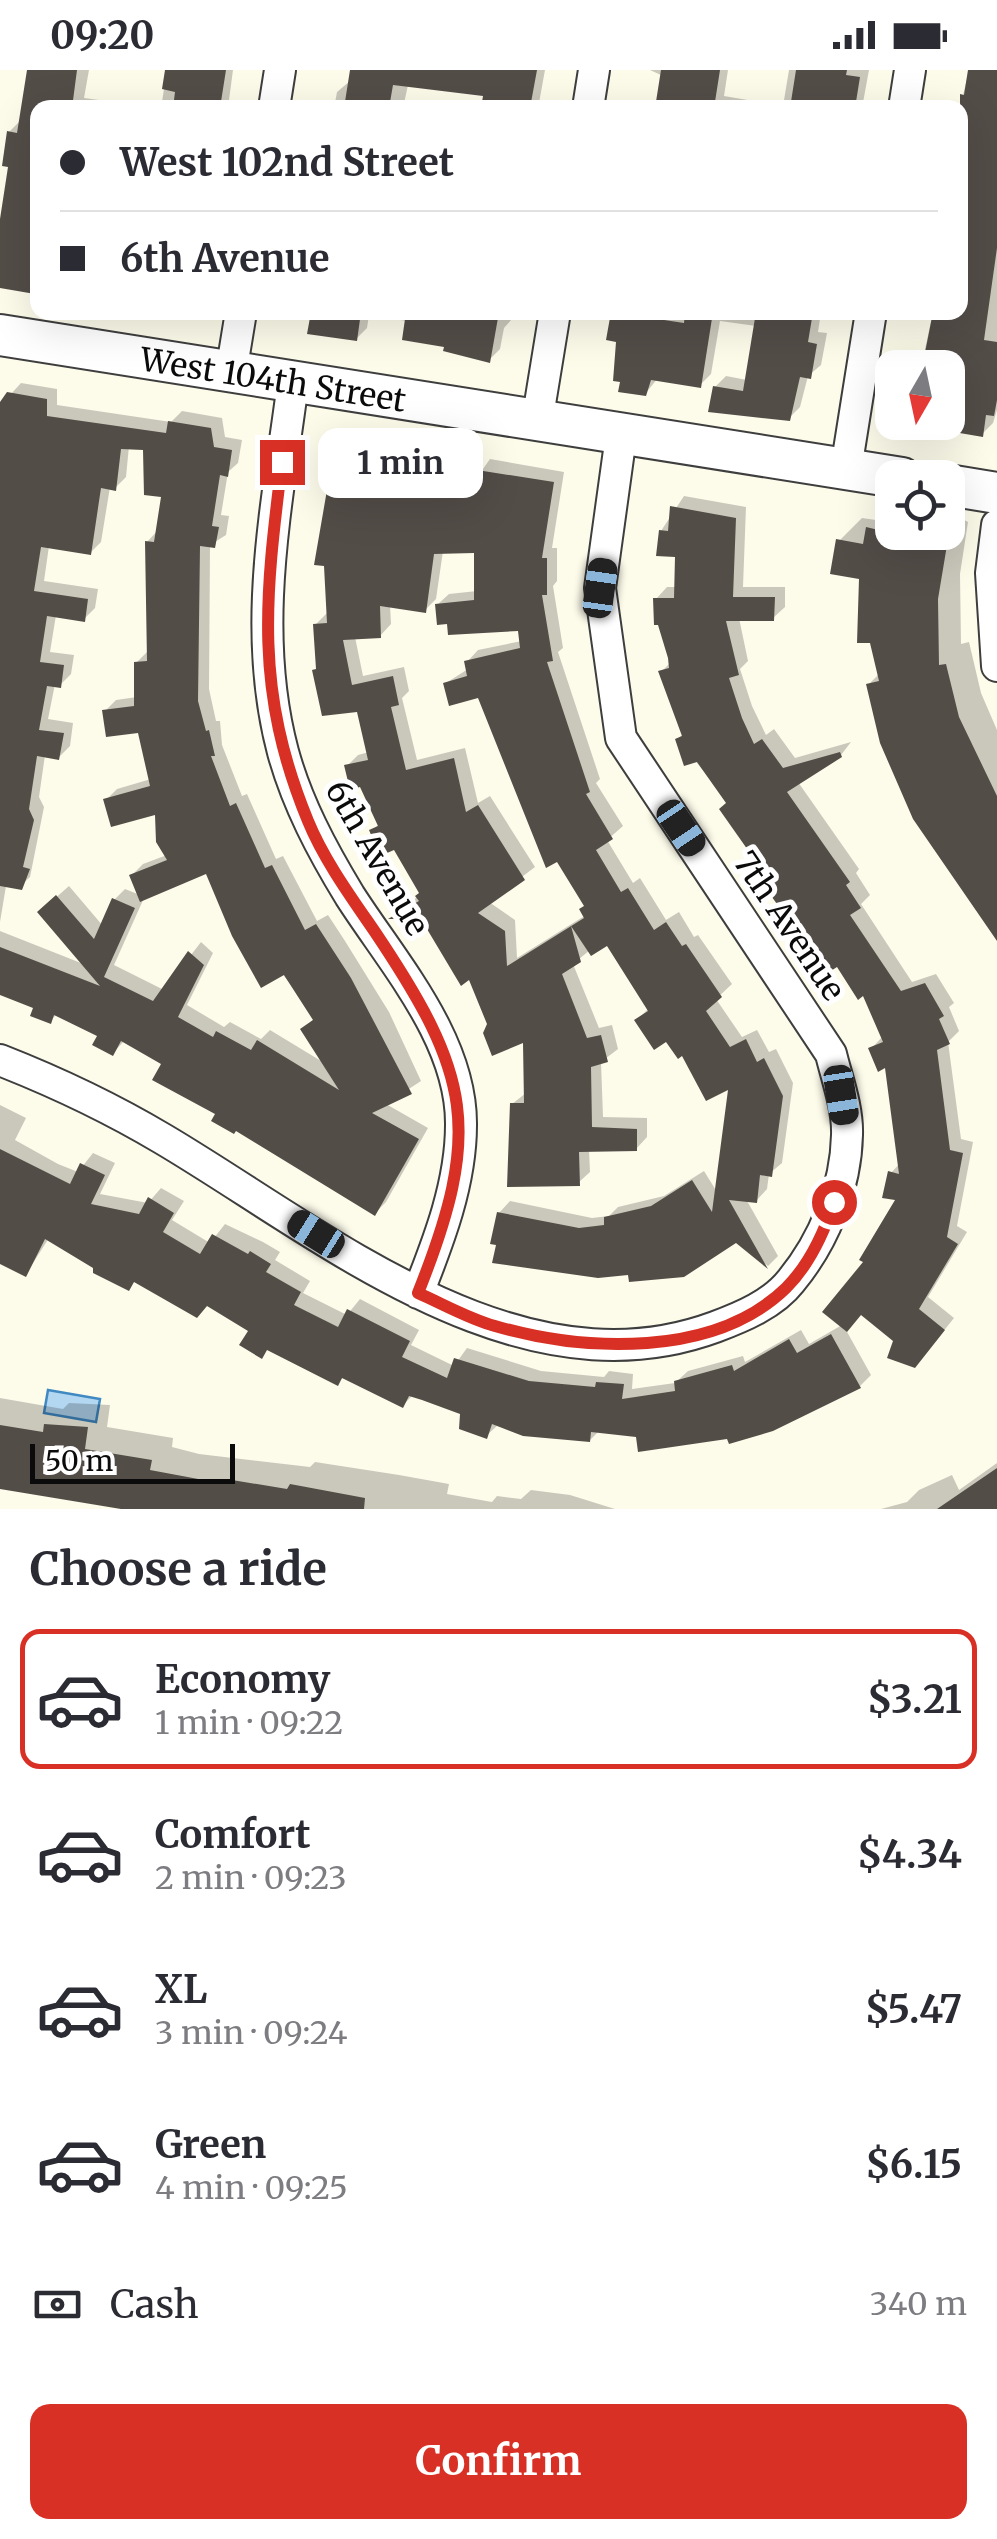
<!DOCTYPE html>
<html lang="en">
<head>
<meta charset="utf-8">
<style>
	:root { --surface:#fff; --page:#f7f7f7; --text:#2b2b33; --muted:#7c7c81; --line:#e1e1e2; --accent:#d93025 }
	body { margin:0; font-family:Merriweather,serif; background:var(--page); color:var(--text); height:100vh; display:flex; flex-direction:column; font-size:38px; white-space:nowrap }
	* { box-sizing:border-box; margin:0 }
	p { font-size:32px; color:var(--muted) }
	.icon { flex:none; width:55px; height:55px; fill:none; stroke:currentColor; stroke-width:2; stroke-linecap:round; stroke-linejoin:round }
	.map { position:relative; height:1439px; overflow:hidden }
	.details { display:flex; flex-direction:column; background:var(--surface); flex:1 }
	.details>* { flex:none }
	.hud { position:absolute; left:30px; top:30px; width:938px; height:220px; border-radius:20px; box-shadow:0 10px 40px #0002; display:grid; align-content:center; height:220px; padding:0 30px; background:var(--surface) }
	.needle { width:65px; rotate:189deg }
	.buttons { position:absolute; left:875px; top:280px; display:grid; gap:20px }
	.buttons a { display:grid; place-items:center; width:90px; height:90px; border-radius:20px; background:var(--surface); box-shadow:0 10px 40px #0002; font-size:50px }
	.scale { position:absolute; left:30px; bottom:25px; width:205px; box-sizing:border-box; padding-left:10px; border:5px solid #0b0b0b; border-top:0; font-size:28px; line-height:35px; white-space:nowrap; color:#0b0b0b; -webkit-text-stroke:8px #fff; paint-order:stroke }
	.end { position:absolute; width:45px; height:45px; margin:-22px; border:12px solid #d93025; background:#fff; box-shadow:0 0 0 5px #fff }
	.from { border-radius:50% }
	.bubble { position:absolute; height:70px; border-radius:20px; background:var(--surface); box-shadow:0 10px 40px #0002; font-size:32px; font-weight:700; line-height:70px; text-align:center }
	.car { position:absolute; width:30px; height:60px; margin:-30px -15px; border-radius:12px; box-shadow:0 0 8px 2px #0007; background:linear-gradient(#222 24%,#8ab4d8 0 40%,#222 0 76%,#8ab4d8 0 86%,#222 0) }
	.hud b { display:flex; align-items:center; gap:35px; height:95px; font-size:38px }
	.hud b+b { border-top:2px solid var(--line) }
	.hud i { width:25px; height:25px; background:var(--text) }
	ul { padding:0; list-style:none }
	li { display:flex; align-items:center; gap:30px; height:140px; margin:0 20px 15px; padding:0 10px; border:5px solid transparent; border-radius:20px }
	li div { flex:1 }
	li b { display:block; font-size:38px }
	li em { font-style:normal; font-weight:700 }
	li.current { border-color:var(--accent) }
	li>.icon { width:90px; height:90px; stroke-width:1.5 }
	h2 { padding:0 30px; font-size:45px; line-height:120px }
	.pay { display:flex; align-items:center; gap:25px; height:110px; padding:0 30px; font-size:38px }
	.pay p { margin-inline-start:auto }
	.action { display:flex; gap:20px; margin-top:auto; padding:20px 30px }
	.action a { flex:1; height:115px; border-radius:20px; background:var(--accent); color:#fff; font-size:40px; font-weight:700; line-height:115px; text-align:center }
	.status { display:flex; justify-content:space-between; align-items:center; height:70px; padding:0 50px; background:var(--surface); direction:ltr }
	.status svg { height:28px; fill:currentColor }
	.map>svg:first-child { display:block }
	.water { fill:#b3d7f1; stroke:#4089c2; stroke-width:2.5 }
	.shadow { fill:#0003; fill-rule:evenodd }
	.building { fill:#534d48; fill-rule:evenodd }
	.lines { fill:none; stroke-linecap:round; stroke-linejoin:round }
	.minor-casing { stroke:#3e3e3e; stroke-width:34 }
	.tertiary-casing { stroke:#3e3e3e; stroke-width:44 }
	.minor { stroke:#fff; stroke-width:30 }
	.tertiary { stroke:#fff; stroke-width:40 }
	.route { stroke:#d93025; stroke-width:12 }
	.labels { text-anchor:middle; stroke-width:10; stroke-linejoin:round; paint-order:stroke }
	.street-label { font-size:32px; fill:#0b0b0b; stroke:#fff }
</style>
</head>
<body>
<div class="status"><b>09:20</b><svg viewBox="0 0 49 12"><path d="M0 12V9h3v3zM5 12V6h3v6zM10 12V3h3v9zM15 12V0h3v12zM26 1h20v11H26zM47 4h2v5h-2z"/></svg></div>
<div class="map">
<svg width="997" height="1439" viewBox="0 0 997 1439">
	<rect width="100%" height="100%" fill="#fdfbea"/>
	<!-- water -->
	<path class="water" d="M 48,1320 L 100,1329 L 96,1352 L 44,1343 Z"/>
	<!-- shadow -->
	<path class="shadow" d="M 29,0 L 89,0 L 84,28 L 158,38 L 38,38 L 34,221 L 0,216 L 0,157 L 11,95 L 9,62 L 20,51 Z
		M 167,0 L 233,0 L 229,30 L 222,38 L 161,38 Z
		M 352,0 L 545,0 L 539,33 L 551,38 L 484,38 L 486,24 L 408,15 L 403,38 L 334,38 L 337,22 L 350,11 Z
		M 650,0 L 728,0 L 724,26 L 783,36 L 789,0 L 869,0 L 862,38 L 658,38 L 663,6 Z
		M 969,0 L 997,0 L 997,340 L 993,353 L 982,364 L 922,357 L 922,352 L 948,352 L 948,298 L 921,298 L 933,242 L 960,242 L 960,38 Z
		M 313,242 L 518,242 L 504,258 L 500,279 L 489,290 L 446,275 L 407,251 L 369,245 L 367,258 L 356,269 Z
		M 613,242 L 821,242 L 818,262 L 827,263 L 821,295 L 808,306 L 800,337 L 789,348 L 715,317 L 726,306 L 747,310 L 756,256 L 720,251 L 711,304 L 700,315 L 658,308 L 645,324 L 619,269 Z
		M 21,313 L 57,319 L 57,335 L 171,352 L 182,341 L 222,348 L 225,367 L 242,370 L 238,393 L 228,402 L 221,445 L 229,446 L 226,465 L 210,475 L 209,619 L 216,651 L 220,651 L 222,675 L 242,726 L 247,724 L 276,789 L 283,786 L 317,851 L 328,845 L 345,871 L 389,942 L 421,1011 L 386,1034 L 428,1058 L 386,1132 L 375,1143 L 218,1043 L 165,994 L 125,970 L 113,983 L 100,965 L 57,944 L 50,951 L 36,936 L 0,922 L 0,861 L 86,895 L 52,831 L 69,816 L 103,856 L 114,830 L 125,819 L 140,825 L 132,805 L 143,794 L 167,785 L 157,741 L 106,730 L 117,719 L 151,709 L 140,660 L 105,641 L 116,630 L 137,627 L 136,593 L 147,582 L 147,472 L 158,460 L 164,425 L 145,377 L 129,376 L 126,407 L 115,418 L 110,417 L 101,472 L 90,483 L 49,476 L 44,511 L 98,519 L 95,538 L 84,549 L 56,545 L 50,582 L 74,585 L 71,604 L 60,615 L 55,614 L 48,649 L 73,653 L 70,676 L 59,687 L 45,685 L 39,727 L 44,737 L 30,807 L 19,817 L 8,804 L 0,852 L 0,336 ZM 207,801 L 315,948 L 303,959 L 326,994 L 270,960 L 261,969 L 230,952 L 224,957 L 187,935 L 213,883 L 201,872 L 164,920 L 114,895 L 144,828 Z
		M 349,364 L 383,369 L 380,389 L 478,406 L 490,389 L 564,402 L 552,478 L 557,478 L 557,511 L 553,516 L 563,578 L 558,582 L 600,709 L 596,713 L 623,756 L 607,770 L 633,813 L 640,808 L 666,850 L 679,842 L 694,867 L 698,865 L 732,914 L 716,929 L 742,967 L 757,960 L 769,982 L 776,979 L 793,1013 L 782,1093 L 769,1104 L 767,1119 L 756,1131 L 746,1129 L 778,1186 L 768,1196 L 736,1170 L 630,1202 L 499,1143 L 510,1131 L 592,1148 L 609,1146 L 618,1137 L 664,1126 L 704,1101 L 717,1122 L 731,1016 L 637,950 L 649,938 L 608,873 L 590,880 L 573,894 L 599,958 L 612,955 L 618,979 L 601,992 L 603,1047 L 647,1048 L 647,1067 L 636,1079 L 589,1080 L 590,1102 L 578,1113 L 512,1034 L 526,1023 L 526,970 L 489,954 L 470,907 L 423,847 L 394,846 L 422,823 L 395,777 L 372,761 L 379,754 L 362,714 L 347,696 L 358,685 L 369,682 L 359,640 L 319,597 L 315,555 L 327,543 L 338,375 ZM 476,480 L 477,521 L 449,524 L 437,535 L 449,552 L 520,558 L 522,571 L 478,580 L 467,592 L 468,599 L 446,613 L 480,625 L 586,835 L 586,845 L 517,888 L 515,850 L 489,832 L 535,797 L 490,726 L 478,733 L 465,678 L 417,690 L 402,628 L 409,621 L 404,597 L 363,606 L 355,567 L 380,566 L 391,554 L 390,535 L 425,540 L 436,529 L 443,481 Z
		M 684,426 L 746,437 L 743,517 L 785,517 L 785,537 L 773,548 L 739,548 L 748,591 L 740,599 L 752,636 L 766,665 L 774,659 L 795,688 L 851,672 L 841,685 L 798,712 L 859,799 L 856,803 L 870,825 L 861,834 L 912,912 L 936,904 L 954,933 L 949,937 L 959,961 L 948,972 L 961,1069 L 973,1072 L 957,1156 L 967,1162 L 928,1227 L 954,1248 L 926,1283 L 896,1270 L 862,1243 L 846,1260 L 871,1305 L 860,1316 L 773,1358 L 729,1366 L 599,1361 L 590,1370 L 499,1354 L 486,1366 L 463,1343 L 413,1325 L 403,1335 L 344,1307 L 337,1313 L 208,1233 L 136,1210 L 128,1218 L 49,1168 L 26,1204 L 0,1191 L 0,1035 L 26,1048 L 15,1070 L 58,1094 L 78,1102 L 93,1083 L 115,1093 L 100,1124 L 148,1133 L 161,1118 L 184,1131 L 172,1150 L 210,1173 L 225,1154 L 263,1172 L 280,1182 L 275,1190 L 310,1211 L 303,1223 L 347,1245 L 360,1229 L 419,1260 L 411,1275 L 454,1296 L 467,1278 L 541,1301 L 604,1307 L 609,1301 L 633,1304 L 632,1319 L 675,1313 L 688,1301 L 743,1286 L 745,1292 L 801,1260 L 809,1274 L 842,1255 L 898,1129 L 891,1103 L 900,1093 L 888,995 L 871,979 L 883,966 L 865,922 L 759,792 L 729,733 L 678,669 L 683,664 L 661,602 L 671,592 L 656,529 L 667,517 L 677,517 L 677,485 L 661,461 Z
		M 891,435 L 892,462 L 948,462 L 948,441 L 968,452 L 960,504 L 961,574 L 969,572 L 981,623 L 997,660 L 997,868 L 869,614 L 880,603 L 862,507 L 839,471 L 862,448 L 876,450 Z
		M 0,1328 L 63,1339 L 69,1333 L 110,1335 L 107,1357 L 173,1368 L 172,1377 L 199,1384 L 310,1397 L 315,1392 L 399,1405 L 449,1414 L 447,1424 L 492,1432 L 497,1426 L 521,1429 L 531,1420 L 570,1425 L 615,1439 L 141,1439 L 0,1414 Z
		M 997,1393 L 997,1439 L 881,1439 L 907,1432 L 919,1420 L 952,1405 L 959,1420 Z"/>
	<!-- building -->
	<path class="building" d="M 27,0 L 77,0 L 72,38 L 38,38 L 35,224 L 0,218 L 0,149 L 8,97 L 2,96 L 7,61 L 17,63 Z
		M 165,0 L 226,0 L 220,38 L 173,38 L 175,22 L 162,19 Z
		M 350,0 L 537,0 L 530,38 L 481,38 L 483,26 L 393,15 L 389,38 L 344,38 Z
		M 661,0 L 720,0 L 714,38 L 655,38 Z
		M 796,0 L 847,0 L 846,5 L 860,7 L 855,38 L 790,38 Z
		M 968,0 L 997,0 L 997,178 L 984,270 L 997,272 L 997,330 L 994,346 L 986,345 L 983,367 L 948,361 L 948,298 L 922,298 L 933,242 L 960,242 L 960,24 L 964,25 Z
		M 311,242 L 361,242 L 357,271 L 307,264 Z
		M 406,242 L 499,242 L 490,293 L 443,281 L 444,277 L 402,270 Z
		M 611,242 L 684,253 L 685,242 L 713,242 L 701,318 L 651,310 L 646,326 L 618,322 L 620,312 L 613,311 L 616,272 L 606,270 Z
		M 756,242 L 813,242 L 808,272 L 817,274 L 811,309 L 800,307 L 790,351 L 708,342 L 713,316 L 743,321 Z
		M 7,322 L 47,329 L 47,346 L 166,363 L 168,351 L 211,358 L 214,377 L 232,380 L 228,407 L 220,405 L 212,456 L 219,457 L 215,478 L 200,476 L 198,631 L 206,661 L 209,660 L 215,686 L 211,686 L 230,736 L 236,733 L 265,798 L 272,795 L 305,860 L 316,854 L 351,908 L 412,1024 L 372,1043 L 419,1069 L 375,1146 L 236,1061 L 234,1064 L 211,1051 L 215,1044 L 152,1010 L 161,994 L 121,971 L 113,986 L 92,975 L 97,966 L 54,945 L 51,954 L 30,946 L 33,938 L 0,925 L 0,877 L 100,916 L 37,842 L 56,825 L 94,869 L 112,828 L 135,838 L 104,907 L 153,931 L 188,881 L 204,895 L 178,947 L 213,967 L 216,961 L 251,980 L 257,970 L 339,1020 L 300,959 L 313,950 L 284,905 L 261,918 L 232,866 L 206,804 L 140,832 L 129,805 L 167,790 L 156,772 L 155,745 L 111,757 L 103,729 L 150,716 L 138,663 L 106,667 L 102,640 L 134,636 L 134,592 L 147,591 L 145,471 L 154,472 L 161,427 L 144,425 L 143,380 L 121,379 L 116,421 L 101,418 L 91,485 L 41,477 L 34,521 L 88,529 L 85,552 L 47,546 L 40,592 L 64,595 L 61,618 L 47,616 L 39,660 L 64,663 L 59,690 L 37,686 L 29,739 L 34,750 L 23,797 L 30,799 L 22,820 L 0,816 L 0,332 Z
		M 335,374 L 373,380 L 370,400 L 447,414 L 474,418 L 477,400 L 554,412 L 542,488 L 547,488 L 547,525 L 542,525 L 553,591 L 547,592 L 590,722 L 586,724 L 613,769 L 596,780 L 621,822 L 628,818 L 654,860 L 666,852 L 682,876 L 686,874 L 722,927 L 706,941 L 730,977 L 746,969 L 757,992 L 764,988 L 783,1026 L 772,1107 L 760,1105 L 757,1133 L 729,1130 L 768,1199 L 736,1173 L 684,1207 L 629,1212 L 628,1205 L 598,1208 L 492,1193 L 496,1175 L 490,1174 L 497,1142 L 579,1158 L 604,1155 L 604,1147 L 651,1136 L 692,1110 L 712,1142 L 728,1020 L 706,1031 L 682,986 L 678,989 L 666,972 L 654,980 L 634,950 L 648,941 L 607,876 L 591,886 L 571,856 L 581,892 L 562,904 L 587,968 L 601,965 L 608,992 L 591,997 L 592,1057 L 637,1059 L 637,1081 L 579,1082 L 580,1116 L 507,1117 L 510,1033 L 524,1033 L 523,973 L 492,986 L 483,963 L 487,954 L 469,910 L 461,916 L 421,849 L 388,849 L 419,831 L 415,826 L 419,823 L 394,780 L 380,786 L 369,760 L 378,756 L 360,717 L 350,720 L 344,695 L 368,690 L 357,642 L 322,646 L 312,600 L 316,599 L 313,554 L 327,553 L 324,496 L 314,495 ZM 474,483 L 474,530 L 435,534 L 437,555 L 447,554 L 448,565 L 518,561 L 520,578 L 464,591 L 467,606 L 443,613 L 449,636 L 478,628 L 546,798 L 557,792 L 584,836 L 579,839 L 584,848 L 507,896 L 505,861 L 478,843 L 525,810 L 478,735 L 466,742 L 454,688 L 406,700 L 391,637 L 399,635 L 393,606 L 352,615 L 343,570 L 381,568 L 380,536 L 426,543 L 434,484 Z
		M 670,436 L 736,448 L 733,527 L 775,527 L 774,551 L 726,551 L 739,605 L 729,608 L 742,648 L 754,674 L 762,669 L 783,698 L 840,682 L 842,687 L 787,722 L 850,812 L 846,815 L 861,838 L 850,845 L 901,921 L 925,913 L 944,946 L 939,949 L 950,974 L 937,980 L 950,1080 L 963,1083 L 947,1167 L 958,1174 L 919,1239 L 945,1260 L 915,1298 L 887,1288 L 893,1271 L 861,1245 L 847,1262 L 822,1242 L 863,1192 L 859,1190 L 895,1130 L 882,1128 L 888,1101 L 899,1104 L 885,998 L 878,1002 L 868,978 L 883,972 L 863,926 L 858,930 L 837,897 L 826,904 L 751,797 L 757,793 L 719,739 L 726,733 L 697,692 L 684,696 L 675,669 L 682,666 L 658,601 L 669,598 L 668,588 L 658,555 L 654,555 L 653,528 L 674,528 L 675,487 L 656,486 L 659,460 L 668,461 Z
		M 866,457 L 887,462 L 928,462 L 927,466 L 938,468 L 937,473 L 947,475 L 938,529 L 939,595 L 946,594 L 959,647 L 997,726 L 997,871 L 913,749 L 880,673 L 866,614 L 879,611 L 870,573 L 857,573 L 859,509 L 830,504 L 836,469 L 863,474 Z
		M 0,1079 L 70,1114 L 80,1093 L 105,1105 L 91,1134 L 139,1144 L 148,1127 L 174,1143 L 163,1162 L 200,1184 L 212,1164 L 248,1184 L 250,1181 L 271,1194 L 266,1202 L 301,1222 L 294,1235 L 338,1257 L 347,1239 L 410,1271 L 402,1287 L 447,1308 L 454,1288 L 529,1311 L 595,1317 L 596,1312 L 624,1314 L 622,1329 L 675,1321 L 674,1311 L 732,1295 L 734,1301 L 789,1269 L 797,1283 L 831,1264 L 861,1318 L 773,1361 L 729,1374 L 727,1369 L 638,1382 L 636,1367 L 591,1362 L 590,1372 L 523,1366 L 492,1354 L 487,1369 L 459,1359 L 460,1344 L 422,1330 L 409,1326 L 403,1338 L 342,1308 L 338,1316 L 267,1280 L 262,1289 L 239,1275 L 248,1261 L 207,1236 L 197,1248 L 134,1212 L 129,1221 L 93,1203 L 93,1198 L 45,1169 L 26,1207 L 0,1194 Z
		M 44,1354 L 88,1357 L 85,1379 L 152,1390 L 150,1400 L 225,1414 L 226,1409 L 287,1419 L 290,1414 L 365,1428 L 364,1439 L 121,1439 L 0,1419 L 0,1355 L 43,1362 Z
		M 997,1398 L 997,1439 L 937,1439 Z"/>
	<g class="lines">
		<defs>
			<path id="minor" d="M 274,38 L 280,0
				M 588,38 L 594,0
				M 904,38 L 910,0
				M 231,303 L 241,242
				M 293,313 C 277,436 250,559 283,682 C 297,733 322,780 350,826 C 393,893 462,970 461,1055 C 461,1113 439,1170 418,1223
				M 537,352 L 555,242
				M 846,399 L 871,242
				M 997,455 L 991,503 L 997,596
				M 0,990 C 56,1012 111,1038 163,1069 C 322,1163 517,1330 715,1257 C 742,1247 773,1234 791,1211 C 824,1171 846,1117 847,1065 C 848,1038 837,1009 831,984 L 621,668 L 600,518 L 621,366"/>
			<path id="tertiary" d="M 0,265 L 902,408
				M 948,415 L 997,423"/>
		</defs>
		<!-- minor casing -->
		<use href="#minor" class="minor-casing"/>
		<!-- tertiary casing -->
		<use href="#tertiary" class="tertiary-casing"/>
		<!-- minor -->
		<use href="#minor" class="minor"/>
		<!-- tertiary -->
		<use href="#tertiary" class="tertiary"/>
	</g>
	<g class="lines">
		<!-- route -->
		<path class="route" d="M 282,392 C 265,528 254,620 308,751 C 324,790 351,827 375,862 C 471,1005 483,1060 418,1223 C 443,1234 469,1249 495,1256 C 585,1282 714,1288 786,1218 C 809,1195 824,1163 834,1132"/>
	</g>
	<g class="labels">
		<!-- street labels -->
		<g class="street-label">
			<text transform="translate(273 310) rotate(9)" y="11">West 104th Street</text>
			<text transform="translate(377 788) rotate(60)" y="11">6th Avenue</text>
			<text transform="translate(789 856) rotate(56)" y="11">7th Avenue</text>
		</g>
	</g>
</svg>
<div class="buttons">
<a><svg class="needle" viewBox="-14 -14 28 28"><path d="M0-13l5 13h-10z" fill="#e53935"/><path d="M0 13l5-13h-10z" fill="#7c7c81"/></svg></a>
<a><svg class="icon" aria-label="locate" viewBox="0 0 24 24"><circle cx="12" cy="12" r="6"/><path d="M12 2v4M12 18v4M2 12h4M18 12h4"/></svg></a>
</div>
<div class="scale">50 m</div>
<i class="end from" style="left:834px;top:1132px"></i>
<i class="end" style="left:282px;top:392px"></i>
<div class="bubble" style="left:318px;top:358px;width:165px">1 min</div>
<i class="car" style="left:600px;top:518px;rotate:8deg"></i>
<i class="car" style="left:681px;top:758px;rotate:146deg"></i>
<i class="car" style="left:841px;top:1025px;rotate:171deg"></i>
<i class="car" style="left:316px;top:1164px;rotate:302deg"></i>
<div class="hud">
<b><i class="from"></i>West 102nd Street</b>
<b><i></i>6th Avenue</b>
</div>
</div>
<section class="details">
<h2>Choose a ride</h2>
<ul>
<li class="current"><svg class="icon" aria-label="car" viewBox="0 0 24 24"><path d="M5 17H2v-5l4-1 3-4h7l3 4 3 1v5h-3M9 17h6M6 11h13"/><circle cx="7" cy="17" r="2"/><circle cx="17" cy="17" r="2"/></svg><div><b>Economy</b><p>1 min · 09:22</p></div><em>$3.21</em></li>
<li><svg class="icon" aria-label="car" viewBox="0 0 24 24"><path d="M5 17H2v-5l4-1 3-4h7l3 4 3 1v5h-3M9 17h6M6 11h13"/><circle cx="7" cy="17" r="2"/><circle cx="17" cy="17" r="2"/></svg><div><b>Comfort</b><p>2 min · 09:23</p></div><em>$4.34</em></li>
<li><svg class="icon" aria-label="car" viewBox="0 0 24 24"><path d="M5 17H2v-5l4-1 3-4h7l3 4 3 1v5h-3M9 17h6M6 11h13"/><circle cx="7" cy="17" r="2"/><circle cx="17" cy="17" r="2"/></svg><div><b>XL</b><p>3 min · 09:24</p></div><em>$5.47</em></li>
<li><svg class="icon" aria-label="car" viewBox="0 0 24 24"><path d="M5 17H2v-5l4-1 3-4h7l3 4 3 1v5h-3M9 17h6M6 11h13"/><circle cx="7" cy="17" r="2"/><circle cx="17" cy="17" r="2"/></svg><div><b>Green</b><p>4 min · 09:25</p></div><em>$6.15</em></li>
</ul>
<div class="pay"><svg class="icon" aria-label="cash" viewBox="0 0 24 24"><path d="M3 7h18v10H3z"/><circle cx="12" cy="12" r="2"/></svg>Cash<p>340 m</p></div>
<div class="action"><a>Confirm</a></div>
</section>
</body>
</html>
